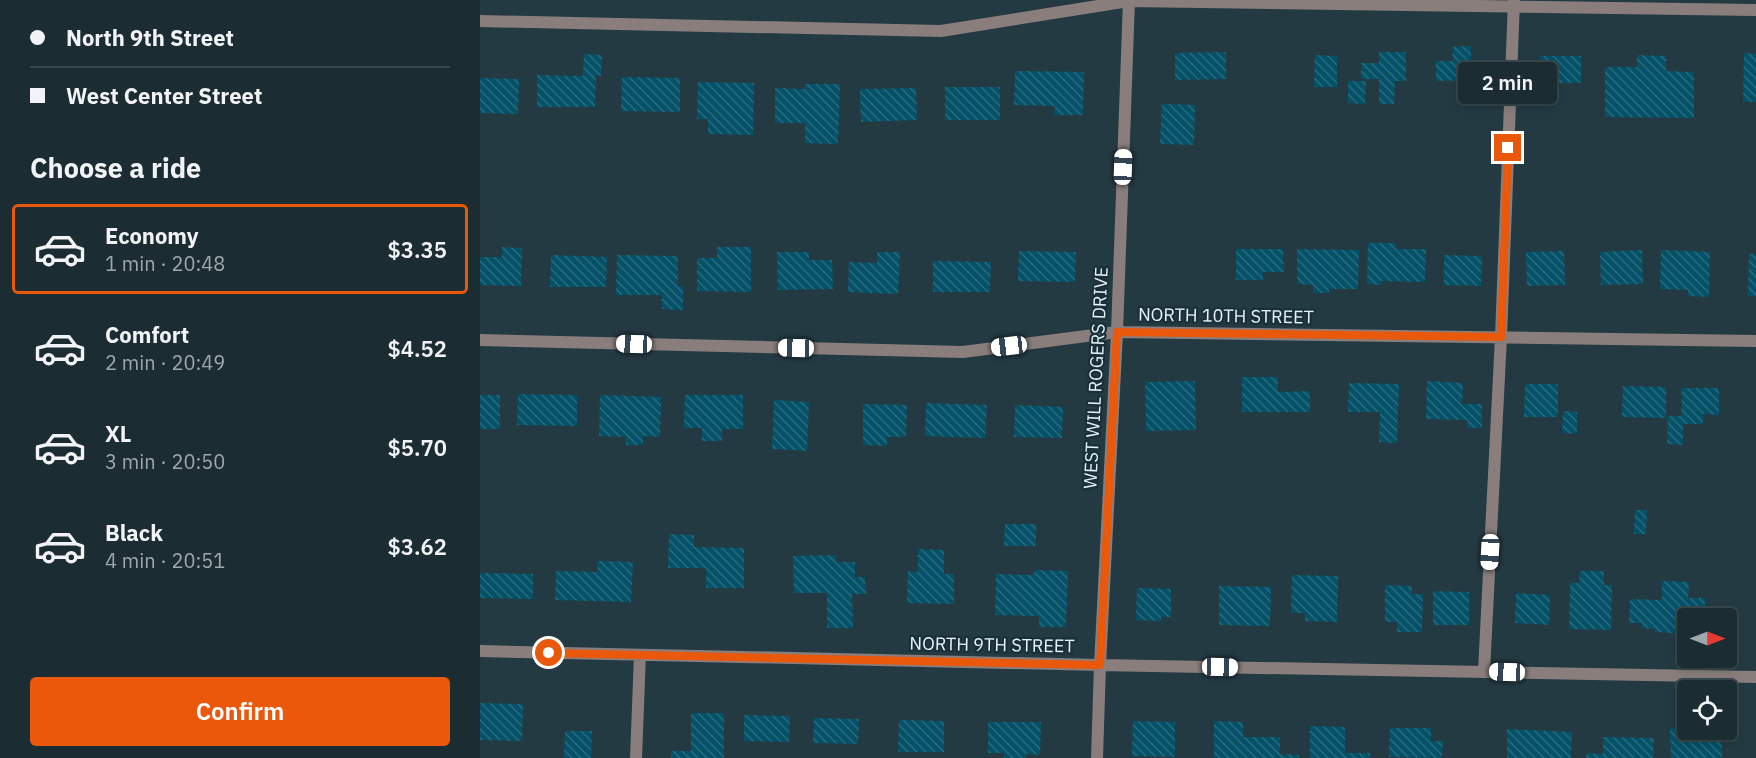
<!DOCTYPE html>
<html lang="en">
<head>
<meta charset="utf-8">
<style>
	:root { --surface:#1b2c32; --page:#28383e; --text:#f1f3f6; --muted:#a0a7ac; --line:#39484d; --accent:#ea580c }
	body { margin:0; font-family:"IBM Plex Sans",sans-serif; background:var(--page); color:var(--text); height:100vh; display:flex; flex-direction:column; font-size:22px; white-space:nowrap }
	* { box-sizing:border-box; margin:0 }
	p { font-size:20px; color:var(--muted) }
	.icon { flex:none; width:33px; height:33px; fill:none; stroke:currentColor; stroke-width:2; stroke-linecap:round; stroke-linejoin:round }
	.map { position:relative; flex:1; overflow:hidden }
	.details { display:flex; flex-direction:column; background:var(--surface); width:480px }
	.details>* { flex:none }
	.top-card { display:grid; align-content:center; height:132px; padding:0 30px; background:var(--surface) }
	.needle { width:39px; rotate:90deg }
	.fabs { position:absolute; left:1197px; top:608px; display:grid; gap:12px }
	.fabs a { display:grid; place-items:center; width:60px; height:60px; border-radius:6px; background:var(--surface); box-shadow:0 3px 9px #0003,0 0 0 2px var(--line); font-size:30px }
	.end { position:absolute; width:27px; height:27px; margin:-14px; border:8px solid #ea580c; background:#fff; box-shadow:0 0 0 3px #fff }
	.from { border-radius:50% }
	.bubble { position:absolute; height:42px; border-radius:6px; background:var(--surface); box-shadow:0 3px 9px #0003,0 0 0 2px var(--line); font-size:20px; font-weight:600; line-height:42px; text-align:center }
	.car { position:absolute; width:18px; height:36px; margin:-18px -9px; border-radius:8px; box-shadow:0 0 4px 2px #0007; background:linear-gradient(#fff 24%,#345 0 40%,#fff 0 76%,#345 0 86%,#fff 0) }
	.top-card b { display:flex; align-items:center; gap:21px; height:57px; font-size:22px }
	.top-card b+b { border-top:2px solid var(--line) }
	.top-card i { width:15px; height:15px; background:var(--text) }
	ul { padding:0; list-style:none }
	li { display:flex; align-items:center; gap:18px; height:90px; margin:0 12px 9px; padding:0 18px; border:3px solid transparent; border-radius:6px }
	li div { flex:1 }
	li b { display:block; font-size:22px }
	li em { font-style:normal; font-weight:600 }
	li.active { border-color:var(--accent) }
	li>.icon { width:54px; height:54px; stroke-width:1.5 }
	h2 { padding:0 30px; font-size:27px; line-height:72px }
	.button { display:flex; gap:12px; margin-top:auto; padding:12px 30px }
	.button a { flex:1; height:69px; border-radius:6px; background:var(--accent); color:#fff; font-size:24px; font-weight:600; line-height:69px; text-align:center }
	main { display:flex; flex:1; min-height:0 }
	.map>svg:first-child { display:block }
	.building { fill:url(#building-back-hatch) }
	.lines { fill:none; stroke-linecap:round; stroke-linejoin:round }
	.minor { stroke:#897e7c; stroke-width:12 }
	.route { stroke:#ea580c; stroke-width:8 }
	.labels { text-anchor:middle; stroke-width:4.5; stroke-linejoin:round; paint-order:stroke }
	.street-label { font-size:18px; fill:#e5f2f8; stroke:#1a3038 }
</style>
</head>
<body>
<main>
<section class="details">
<div class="top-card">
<b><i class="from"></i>North 9th Street</b>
<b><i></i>West Center Street</b>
</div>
<h2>Choose a ride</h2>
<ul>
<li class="active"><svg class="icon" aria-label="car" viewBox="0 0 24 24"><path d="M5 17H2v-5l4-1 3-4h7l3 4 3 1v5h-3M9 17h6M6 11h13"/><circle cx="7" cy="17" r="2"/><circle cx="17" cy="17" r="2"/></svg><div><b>Economy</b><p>1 min · 20:48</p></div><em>$3.35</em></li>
<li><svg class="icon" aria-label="car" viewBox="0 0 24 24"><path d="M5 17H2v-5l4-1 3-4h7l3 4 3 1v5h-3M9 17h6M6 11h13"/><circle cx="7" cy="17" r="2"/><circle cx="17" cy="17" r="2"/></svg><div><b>Comfort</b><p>2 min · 20:49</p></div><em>$4.52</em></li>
<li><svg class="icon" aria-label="car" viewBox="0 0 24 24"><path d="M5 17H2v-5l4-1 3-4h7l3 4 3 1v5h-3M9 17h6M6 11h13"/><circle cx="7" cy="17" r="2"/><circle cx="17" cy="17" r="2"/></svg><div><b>XL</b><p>3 min · 20:50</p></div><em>$5.70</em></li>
<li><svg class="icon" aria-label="car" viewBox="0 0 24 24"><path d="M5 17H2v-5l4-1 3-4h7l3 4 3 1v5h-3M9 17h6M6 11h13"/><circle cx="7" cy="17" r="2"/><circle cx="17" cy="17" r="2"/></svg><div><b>Black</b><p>4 min · 20:51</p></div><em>$3.62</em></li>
</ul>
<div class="button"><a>Confirm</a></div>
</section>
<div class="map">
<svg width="1276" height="758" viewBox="0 0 1276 758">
	<defs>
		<pattern id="building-back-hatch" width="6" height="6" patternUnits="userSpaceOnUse" patternTransform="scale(1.5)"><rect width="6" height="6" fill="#045168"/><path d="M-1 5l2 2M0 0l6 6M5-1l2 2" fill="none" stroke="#286a7e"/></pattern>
	</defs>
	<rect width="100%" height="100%" fill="#243a43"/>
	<!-- building -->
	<path class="building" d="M 991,46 L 991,80 L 956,81 L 956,61 L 973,61 L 972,47 Z
		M 746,52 L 746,79 L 695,80 L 695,53 Z
		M 899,52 L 926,52 L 926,81 L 915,81 L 914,104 L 899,104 L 899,79 L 881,79 L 881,63 L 899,63 Z
		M 1264,53 L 1276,54 L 1276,102 L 1263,102 Z
		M 104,54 L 122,55 L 121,76 L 116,75 L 115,107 L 57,107 L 57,75 L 103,76 Z
		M 835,55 L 857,56 L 857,87 L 834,87 Z
		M 1157,55 L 1186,56 L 1186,71 L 1214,72 L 1214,118 L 1125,117 L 1125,67 L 1157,67 Z
		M 1060,56 L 1101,56 L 1101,83 L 1061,83 Z
		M 535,71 L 604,72 L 603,115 L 574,115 L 575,106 L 534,105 Z
		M 142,77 L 200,78 L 200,112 L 141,111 Z
		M 0,78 L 39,79 L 38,114 L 0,113 Z
		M 868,81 L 886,81 L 885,104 L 868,103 Z
		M 218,82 L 274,83 L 273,135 L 228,134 L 228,119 L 217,119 Z
		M 325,84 L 360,84 L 358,144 L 325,143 L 325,123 L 295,123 L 295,88 L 325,89 Z
		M 465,87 L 520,87 L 520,120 L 465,120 Z
		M 436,88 L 437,120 L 381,122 L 380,89 Z
		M 682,104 L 715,105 L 714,145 L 680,144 Z
		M 888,243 L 916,243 L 916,249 L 946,249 L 945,282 L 901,281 L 901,285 L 887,284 Z
		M 22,247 L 42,248 L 41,286 L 0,285 L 0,257 L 22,257 Z
		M 237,247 L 271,247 L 271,292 L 217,291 L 217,258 L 237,258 Z
		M 756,249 L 803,249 L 804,272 L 783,272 L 783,280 L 756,280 Z
		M 817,249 L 879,250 L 878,289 L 849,289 L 849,293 L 833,293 L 833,285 L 817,284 Z
		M 1162,250 L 1163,284 L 1121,285 L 1120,252 Z
		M 1181,250 L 1230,252 L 1229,297 L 1208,296 L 1208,290 L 1180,289 Z
		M 539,251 L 596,252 L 595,282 L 538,281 Z
		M 1084,251 L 1085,285 L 1047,286 L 1046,252 Z
		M 297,252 L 329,252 L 329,260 L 352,260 L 353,289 L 298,290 Z
		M 397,252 L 420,252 L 418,294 L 368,292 L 369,262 L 397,263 Z
		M 1269,254 L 1276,254 L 1276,296 L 1268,296 Z
		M 71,255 L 127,257 L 126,287 L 70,287 Z
		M 137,255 L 198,256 L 198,286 L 203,286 L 203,310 L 182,309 L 182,295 L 136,295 Z
		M 964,255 L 1002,256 L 1001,286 L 964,285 Z
		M 453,261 L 511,262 L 510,292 L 453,292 Z
		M 762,377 L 798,377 L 798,392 L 830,391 L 830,412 L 762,412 Z
		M 715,381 L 716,430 L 666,431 L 665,382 Z
		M 947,381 L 983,383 L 982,404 L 1002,404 L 1002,428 L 987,428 L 987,420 L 946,419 Z
		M 869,383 L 919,384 L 917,443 L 899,442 L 900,412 L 868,412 Z
		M 1045,384 L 1078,384 L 1078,417 L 1044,417 Z
		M 1143,386 L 1186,387 L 1186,418 L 1142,417 Z
		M 1202,388 L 1239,388 L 1239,415 L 1223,414 L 1223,424 L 1203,424 L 1203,445 L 1187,444 L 1188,416 L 1201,416 Z
		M 38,394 L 97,395 L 97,426 L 37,425 Z
		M 0,395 L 20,395 L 20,429 L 0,429 Z
		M 120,395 L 181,397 L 180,437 L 163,436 L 163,445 L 146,445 L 146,437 L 119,436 Z
		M 205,395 L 263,395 L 263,429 L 242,429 L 242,441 L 222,441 L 222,428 L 204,428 Z
		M 294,400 L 329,402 L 327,451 L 292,449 Z
		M 446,403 L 507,405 L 505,438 L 445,436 Z
		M 383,404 L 427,405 L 426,437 L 407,437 L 407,446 L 383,445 Z
		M 535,405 L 583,407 L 582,438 L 534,437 Z
		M 1083,411 L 1097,412 L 1097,434 L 1082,433 Z
		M 1155,510 L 1167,510 L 1166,534 L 1154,534 Z
		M 525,524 L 556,524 L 556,546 L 524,546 Z
		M 189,534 L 214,535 L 214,547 L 264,548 L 264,588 L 226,588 L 226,568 L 188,568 Z
		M 438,549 L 464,550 L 464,574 L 474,574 L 474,604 L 427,603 L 428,571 L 438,572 Z
		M 356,555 L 356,562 L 375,562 L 375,577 L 385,577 L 386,594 L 372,594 L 373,628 L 347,628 L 347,593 L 314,593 L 313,556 Z
		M 118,561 L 153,562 L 151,602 L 75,600 L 76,571 L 117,572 Z
		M 555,570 L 588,571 L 586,627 L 559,627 L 559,616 L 515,615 L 516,574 L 554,575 Z
		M 1100,571 L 1124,571 L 1124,585 L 1132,585 L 1131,630 L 1089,629 L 1090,583 L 1099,583 Z
		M 0,573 L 53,574 L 53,599 L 0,598 Z
		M 812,575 L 858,576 L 857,622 L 825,621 L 825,613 L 811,613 Z
		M 1182,581 L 1209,582 L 1208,598 L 1225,598 L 1225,618 L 1208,618 L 1208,634 L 1175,632 L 1175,629 L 1162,628 L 1162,623 L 1149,623 L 1150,599 L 1182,600 Z
		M 905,585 L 932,586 L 932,594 L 943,594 L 942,632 L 917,632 L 917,622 L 905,622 Z
		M 739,586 L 791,587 L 790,626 L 739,625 Z
		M 657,588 L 691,589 L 691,617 L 681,617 L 681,621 L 656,620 Z
		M 953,591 L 989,592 L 989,625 L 953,625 Z
		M 1036,593 L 1070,595 L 1069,625 L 1035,623 Z
		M 0,703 L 43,704 L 42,741 L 0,740 Z
		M 211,713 L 244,713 L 244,758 L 191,758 L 191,751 L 211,751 Z
		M 264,715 L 310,716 L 309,742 L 264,741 Z
		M 334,718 L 379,719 L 378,744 L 333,743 Z
		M 419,720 L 464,721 L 464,752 L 418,752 Z
		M 653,721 L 695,722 L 695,757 L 652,756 Z
		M 734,721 L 763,722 L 763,737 L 800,737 L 800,754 L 819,755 L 819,758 L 734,758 Z
		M 508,722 L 561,722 L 560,755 L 546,754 L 546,758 L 524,758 L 524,753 L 508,753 Z
		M 830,726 L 865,727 L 865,753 L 890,753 L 890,758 L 830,758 Z
		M 910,728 L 951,728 L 951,741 L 963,741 L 962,758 L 909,757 Z
		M 1190,728 L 1241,729 L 1242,758 L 1191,758 Z
		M 1027,729 L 1092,732 L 1091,758 L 1027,758 Z
		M 85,731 L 112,731 L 111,758 L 84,758 Z
		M 1123,737 L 1174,738 L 1173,758 L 1106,758 L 1107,753 L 1123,754 Z"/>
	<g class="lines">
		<!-- minor -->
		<path class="minor" d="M 0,21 L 461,31 L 649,1 L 1276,10
			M 0,340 L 483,352 L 637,332 L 1276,341
			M 0,651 L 620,665 L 1276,677
			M 1004,671 L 1021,337 L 1034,0
			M 156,758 L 160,655
			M 617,758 L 620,665 L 637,332 L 649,0"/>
	</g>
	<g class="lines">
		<!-- route -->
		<path class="route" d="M 69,653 L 620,665 L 637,332 L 1021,337 L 1028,148"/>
	</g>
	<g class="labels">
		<!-- street labels -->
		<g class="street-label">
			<text transform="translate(746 316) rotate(1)" y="6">NORTH 10TH STREET</text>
			<text transform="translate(616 378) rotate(-87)" y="6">WEST WILL ROGERS DRIVE</text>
			<text transform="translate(512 645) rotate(1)" y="6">NORTH 9TH STREET</text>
		</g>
	</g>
</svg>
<div class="fabs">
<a><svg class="needle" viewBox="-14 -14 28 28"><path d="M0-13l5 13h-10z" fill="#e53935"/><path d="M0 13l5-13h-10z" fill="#a0a7ac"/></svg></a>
<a><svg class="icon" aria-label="locate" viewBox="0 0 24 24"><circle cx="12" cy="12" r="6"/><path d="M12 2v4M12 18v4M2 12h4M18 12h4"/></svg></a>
</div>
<i class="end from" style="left:69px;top:653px"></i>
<i class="end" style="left:1028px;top:148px"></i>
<div class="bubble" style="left:978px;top:62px;width:99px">2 min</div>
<i class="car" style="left:643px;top:167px;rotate:2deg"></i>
<i class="car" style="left:154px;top:344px;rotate:272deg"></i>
<i class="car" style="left:529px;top:346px;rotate:263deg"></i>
<i class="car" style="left:316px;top:348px;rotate:271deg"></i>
<i class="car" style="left:1010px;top:552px;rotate:183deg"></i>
<i class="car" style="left:740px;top:667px;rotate:91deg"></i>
<i class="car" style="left:1027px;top:672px;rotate:272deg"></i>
</div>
</main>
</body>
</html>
